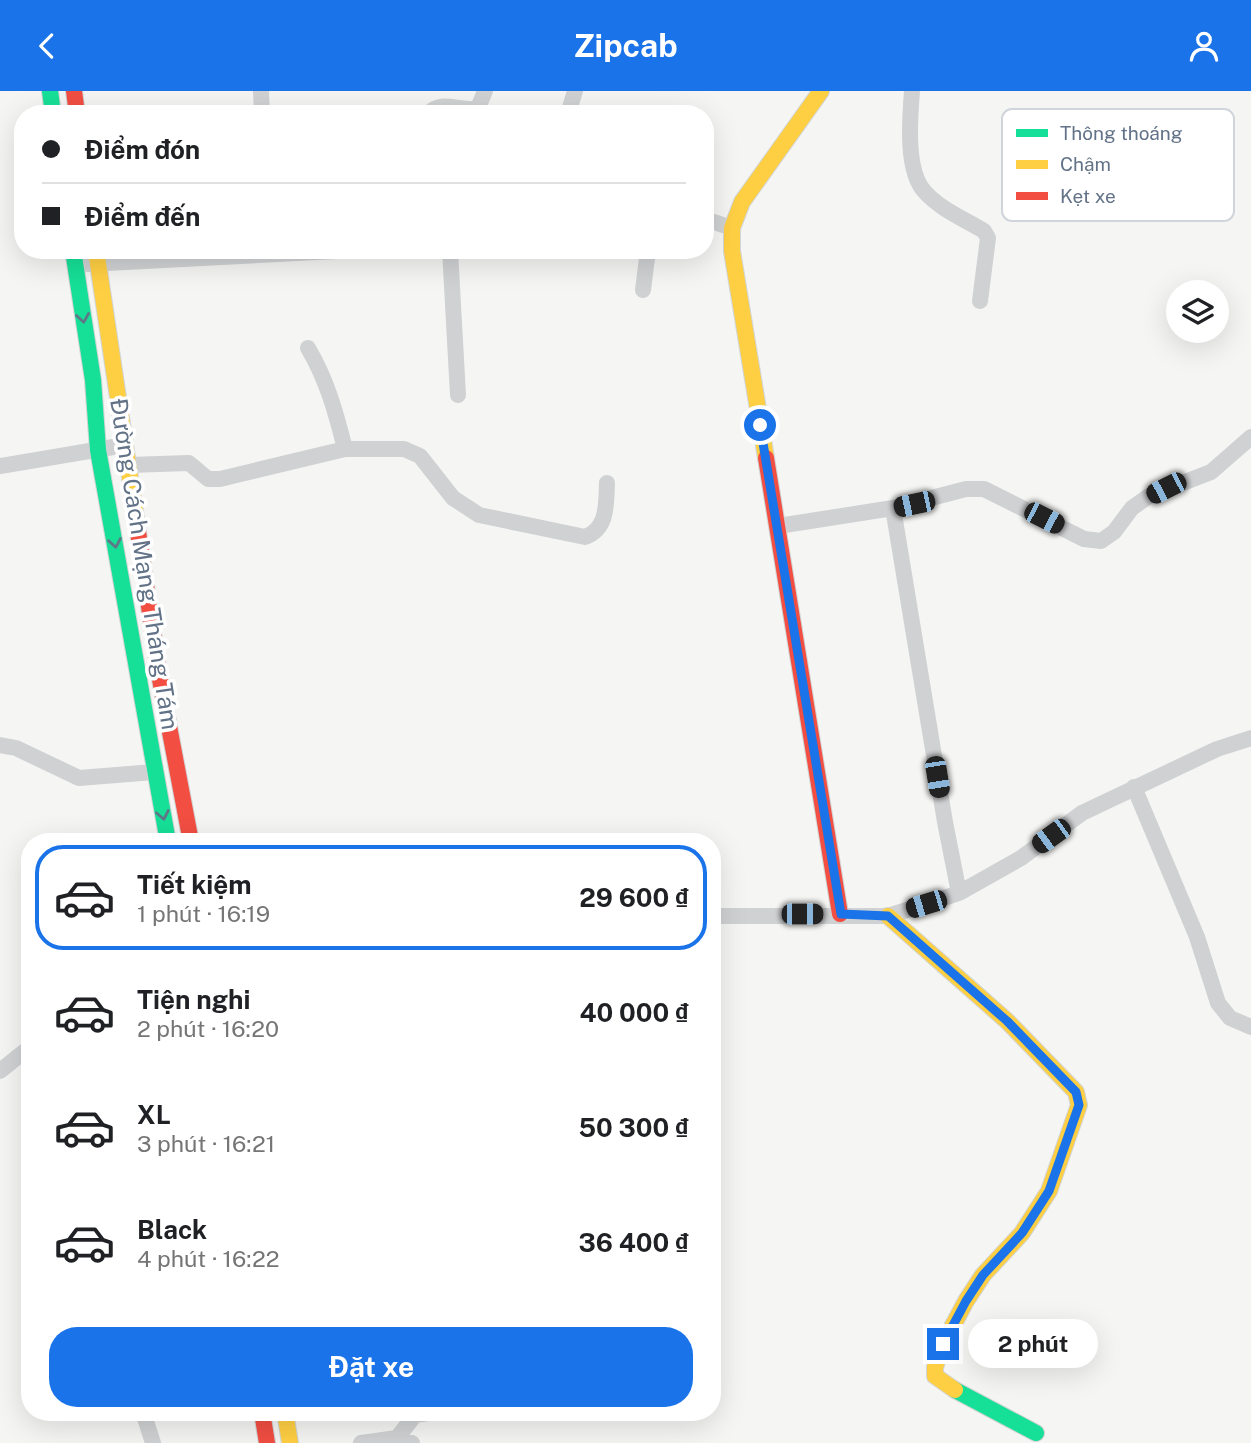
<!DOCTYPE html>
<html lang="vi">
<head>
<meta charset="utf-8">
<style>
	:root { --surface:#fff; --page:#f2f2f2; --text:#202124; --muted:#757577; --line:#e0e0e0; --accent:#1a73e8 }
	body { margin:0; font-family:"Public Sans",sans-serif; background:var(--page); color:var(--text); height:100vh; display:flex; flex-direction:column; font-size:26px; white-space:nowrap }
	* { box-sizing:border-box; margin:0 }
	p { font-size:23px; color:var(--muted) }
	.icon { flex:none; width:38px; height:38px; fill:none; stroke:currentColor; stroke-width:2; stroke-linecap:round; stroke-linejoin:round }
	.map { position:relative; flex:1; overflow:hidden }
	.details { position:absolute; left:21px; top:742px; width:700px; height:588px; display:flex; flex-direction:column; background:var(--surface); border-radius:28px; box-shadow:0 7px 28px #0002 }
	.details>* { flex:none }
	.top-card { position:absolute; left:14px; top:14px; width:700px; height:154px; border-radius:28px; box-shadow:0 7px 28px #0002; display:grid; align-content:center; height:154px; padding:0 28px; background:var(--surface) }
	.controls { position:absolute; left:1166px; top:189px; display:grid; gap:14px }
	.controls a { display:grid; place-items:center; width:63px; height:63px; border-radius:50%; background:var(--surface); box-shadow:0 7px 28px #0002; font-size:35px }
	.end { position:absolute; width:32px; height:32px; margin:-16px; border:9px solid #1a73e8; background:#fff; box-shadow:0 0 0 4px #fff }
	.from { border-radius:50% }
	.bubble { position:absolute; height:49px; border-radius:24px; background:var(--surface); box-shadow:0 7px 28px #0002; font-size:23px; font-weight:700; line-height:49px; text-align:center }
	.car { position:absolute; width:21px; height:42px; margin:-21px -10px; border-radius:9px; box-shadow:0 0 5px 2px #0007; background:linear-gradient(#222 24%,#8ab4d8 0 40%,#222 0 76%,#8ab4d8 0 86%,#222 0) }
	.top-card b { display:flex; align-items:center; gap:24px; height:66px; font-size:26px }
	.top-card b+b { border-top:2px solid var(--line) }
	.top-card i { width:18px; height:18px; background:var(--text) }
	ul { padding:12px 0 0; list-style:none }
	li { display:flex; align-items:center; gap:21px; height:105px; margin:0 14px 10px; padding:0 14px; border:4px solid transparent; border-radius:28px }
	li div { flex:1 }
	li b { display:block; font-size:26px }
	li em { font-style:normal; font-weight:700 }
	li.current { border-color:var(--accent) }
	li>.icon { width:63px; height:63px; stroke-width:1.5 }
	.primary-button { display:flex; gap:14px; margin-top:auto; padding:14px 28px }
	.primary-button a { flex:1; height:80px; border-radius:28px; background:var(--accent); color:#fff; font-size:28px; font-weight:700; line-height:80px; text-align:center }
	header { display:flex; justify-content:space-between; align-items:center; height:91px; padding:0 28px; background:var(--accent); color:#fff; font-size:32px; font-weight:700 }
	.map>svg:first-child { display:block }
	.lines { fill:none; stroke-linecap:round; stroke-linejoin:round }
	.fast-casing { stroke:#d1d4d5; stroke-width:18 }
	.slow-casing { stroke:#d1d4d5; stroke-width:18 }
	.jam-casing { stroke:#d1d4d5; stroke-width:18 }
	.street { stroke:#d0d1d3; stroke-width:16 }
	.fast { stroke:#16e098; stroke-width:16 }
	.slow { stroke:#ffcf43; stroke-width:16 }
	.jam { stroke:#f24e42; stroke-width:16 }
	.oneway { stroke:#5e7888 }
	.route { stroke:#1a73e8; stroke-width:9 }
	.labels { text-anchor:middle; stroke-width:7; stroke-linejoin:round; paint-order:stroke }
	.street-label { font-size:24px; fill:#627287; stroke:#fff }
	.key { fill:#fff; stroke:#d0d5db; stroke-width:2 }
	.key-label { font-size:19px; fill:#627287 }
</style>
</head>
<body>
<header><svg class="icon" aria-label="back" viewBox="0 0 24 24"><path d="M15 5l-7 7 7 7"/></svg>Zipcab<svg class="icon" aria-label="person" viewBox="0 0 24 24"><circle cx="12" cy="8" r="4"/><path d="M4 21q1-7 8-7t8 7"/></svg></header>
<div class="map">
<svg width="1251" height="1352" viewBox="0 0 1251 1352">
	<rect width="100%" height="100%" fill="#f5f6f4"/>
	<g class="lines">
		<defs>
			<path id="fast" d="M 50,0 L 53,23
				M 73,159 L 93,289 L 98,359 L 168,751
				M 955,1299 L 1036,1342"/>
			<path id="slow" d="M 96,159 L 136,427
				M 766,367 L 732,160 L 732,137 L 742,111 L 821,0
				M 888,825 L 1007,930 L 1076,1001 L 1079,1014 L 1049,1100 L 1022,1142 L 983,1184 L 966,1210 L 943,1253 L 935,1276 L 935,1285 L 955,1299
				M 285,1321 L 290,1352"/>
			<path id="jam" d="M 74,0 L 77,23
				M 766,367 L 840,823
				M 136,427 L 159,583 L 191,751
				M 262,1321 L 267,1352"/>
		</defs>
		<!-- fast casing -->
		<use href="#fast" class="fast-casing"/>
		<!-- slow casing -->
		<use href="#slow" class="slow-casing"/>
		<!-- jam casing -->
		<use href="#jam" class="jam-casing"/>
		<!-- street -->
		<path class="street" d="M 261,0 L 262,23
			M 912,0 C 910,26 905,80 925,101 C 940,118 964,128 984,140 L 988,147 L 980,210
			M 428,23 C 442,7 460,22 478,17 L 485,0
			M 568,23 L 575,0
			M 705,128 L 732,137
			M 450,159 L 458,304
			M 88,173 L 357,159
			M 643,199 L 648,159
			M 308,257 C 327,289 336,322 345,358
			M 129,374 L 189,372 L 208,388 L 220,388 L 345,358 L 404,358 L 420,365 L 453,407 L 479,424 L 585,446 C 608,438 606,413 607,392
			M 0,375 L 125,354
			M 893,417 L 945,731 L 959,802
			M 778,435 L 893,417 L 966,398 L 984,398 L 1084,448 L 1101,450 L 1114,441 L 1132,417 L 1149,405 L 1211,381 L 1251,346
			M 0,654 L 16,657 L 79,687 L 154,681
			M 1134,696 L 1197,846 L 1218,912 L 1230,927 L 1251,936
			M 712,825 L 888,825 L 926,813 L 959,802 L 1021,767 L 1082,722 L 1217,658 L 1251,647
			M 0,980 L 30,956
			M 143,1321 L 153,1352
			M 397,1347 L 415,1324 L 434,1321
			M 361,1352 L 397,1347 L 412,1352"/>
		<!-- fast -->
		<use href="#fast" class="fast"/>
		<!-- slow -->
		<use href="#slow" class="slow"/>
		<!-- jam -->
		<use href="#jam" class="jam"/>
	</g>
	<!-- one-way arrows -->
	<defs><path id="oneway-chevron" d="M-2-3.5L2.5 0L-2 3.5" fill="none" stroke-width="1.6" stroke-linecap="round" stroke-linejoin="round" transform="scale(1.75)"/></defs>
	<g class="oneway">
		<use href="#oneway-chevron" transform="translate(83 227) rotate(81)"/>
		<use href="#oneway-chevron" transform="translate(115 452) rotate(80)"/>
		<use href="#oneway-chevron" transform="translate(163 724) rotate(79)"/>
	</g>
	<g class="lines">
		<!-- route -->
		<path class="route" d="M 760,334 L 841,823 L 888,825 L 1007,930 L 1076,1001 L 1079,1014 L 1049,1100 L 1022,1142 L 983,1184 L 966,1210 L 943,1253"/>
	</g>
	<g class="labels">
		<!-- street labels -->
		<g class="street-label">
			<text transform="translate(144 473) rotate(81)" y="8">Đường Cách Mạng Tháng Tám</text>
		</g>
	</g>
	<!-- legend -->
	<rect x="1002" y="18" width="232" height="112" rx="10" class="key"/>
	<rect x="1016" y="38" width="32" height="8" fill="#16e098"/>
	<rect x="1016" y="69" width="32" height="9" fill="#ffcf43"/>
	<rect x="1016" y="101" width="32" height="8" fill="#f24e42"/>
	<g class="key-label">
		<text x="1060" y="49">Thông thoáng</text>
		<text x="1060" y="80">Chậm</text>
		<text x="1060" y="112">Kẹt xe</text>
	</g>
</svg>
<div class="controls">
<a><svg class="icon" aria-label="layers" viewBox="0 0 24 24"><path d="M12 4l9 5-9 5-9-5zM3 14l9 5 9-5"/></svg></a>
</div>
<i class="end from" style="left:760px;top:334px"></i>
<i class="end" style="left:943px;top:1253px"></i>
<div class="bubble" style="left:968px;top:1228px;width:130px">2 phút</div>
<i class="car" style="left:1166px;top:397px;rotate:243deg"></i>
<i class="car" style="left:914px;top:413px;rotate:258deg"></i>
<i class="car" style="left:1044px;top:427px;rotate:117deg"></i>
<i class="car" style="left:937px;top:686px;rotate:171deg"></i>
<i class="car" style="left:1051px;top:745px;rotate:234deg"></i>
<i class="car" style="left:926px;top:813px;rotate:253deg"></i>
<i class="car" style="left:802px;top:823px;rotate:90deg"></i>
<div class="top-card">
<b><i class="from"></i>Điểm đón</b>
<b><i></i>Điểm đến</b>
</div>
<section class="details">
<ul>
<li class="current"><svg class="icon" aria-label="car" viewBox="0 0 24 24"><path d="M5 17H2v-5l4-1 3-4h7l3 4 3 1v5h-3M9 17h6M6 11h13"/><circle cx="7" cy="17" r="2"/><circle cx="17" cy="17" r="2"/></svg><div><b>Tiết kiệm</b><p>1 phút · 16:19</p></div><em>29 600 ₫</em></li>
<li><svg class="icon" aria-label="car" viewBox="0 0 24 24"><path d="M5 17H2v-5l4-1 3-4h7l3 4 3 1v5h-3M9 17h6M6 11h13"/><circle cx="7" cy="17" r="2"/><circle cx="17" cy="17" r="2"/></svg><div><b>Tiện nghi</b><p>2 phút · 16:20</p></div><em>40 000 ₫</em></li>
<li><svg class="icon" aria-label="car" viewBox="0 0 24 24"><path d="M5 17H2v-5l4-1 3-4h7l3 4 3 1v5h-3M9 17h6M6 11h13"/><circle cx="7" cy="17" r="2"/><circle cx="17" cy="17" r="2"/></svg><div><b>XL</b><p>3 phút · 16:21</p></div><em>50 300 ₫</em></li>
<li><svg class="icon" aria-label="car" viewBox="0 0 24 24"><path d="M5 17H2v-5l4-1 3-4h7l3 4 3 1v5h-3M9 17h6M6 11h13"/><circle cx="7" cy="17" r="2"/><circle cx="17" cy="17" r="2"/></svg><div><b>Black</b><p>4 phút · 16:22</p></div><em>36 400 ₫</em></li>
</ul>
<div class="primary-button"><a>Đặt xe</a></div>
</section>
</div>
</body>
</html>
